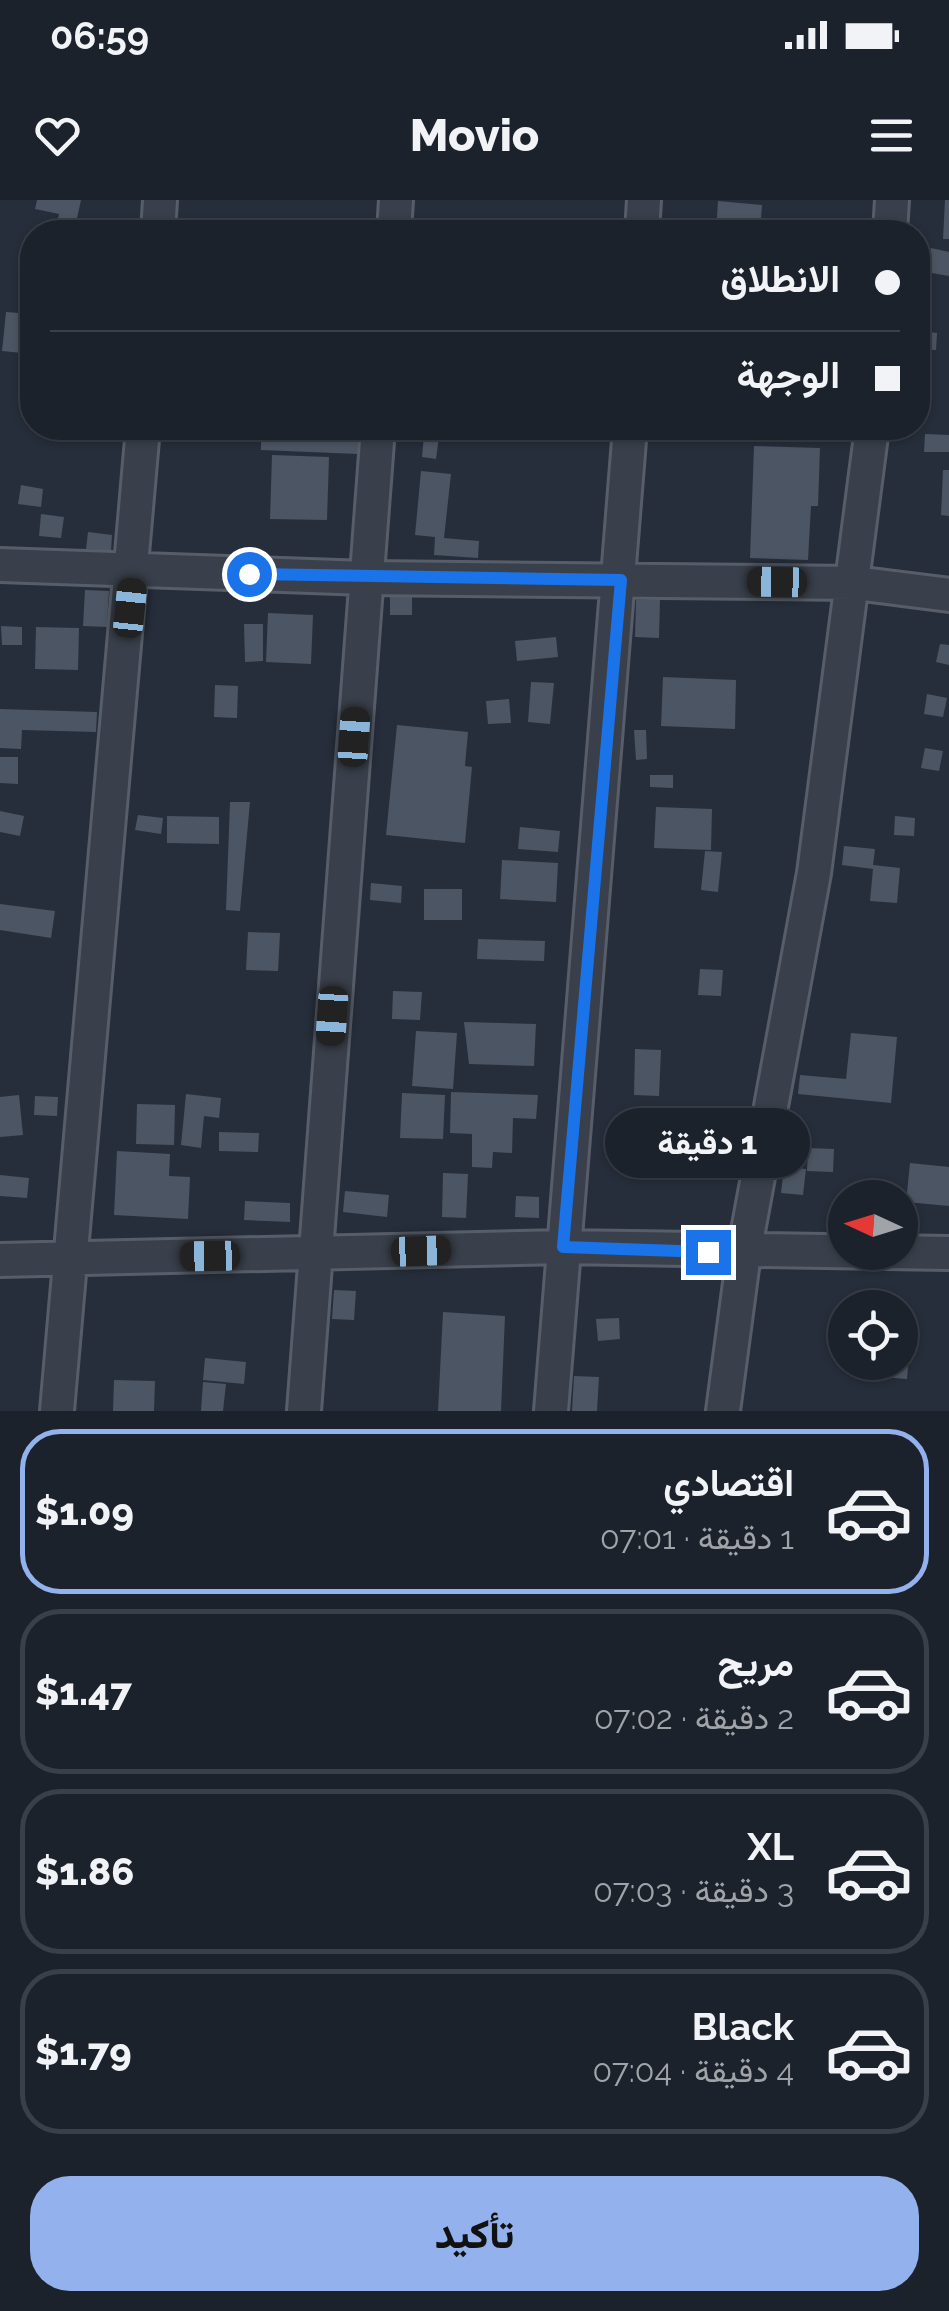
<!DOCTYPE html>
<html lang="ar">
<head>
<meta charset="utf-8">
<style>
	:root { --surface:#1c222c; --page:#252a34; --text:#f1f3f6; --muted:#a0a4a9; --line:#3a3f48; --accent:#93b2ed }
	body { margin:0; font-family:Raleway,Vazirmatn,sans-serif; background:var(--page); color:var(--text); direction:rtl; height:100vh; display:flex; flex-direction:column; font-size:38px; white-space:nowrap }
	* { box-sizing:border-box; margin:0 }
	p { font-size:32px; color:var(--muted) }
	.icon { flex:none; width:55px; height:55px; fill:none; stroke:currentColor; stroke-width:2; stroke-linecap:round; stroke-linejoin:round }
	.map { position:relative; height:1211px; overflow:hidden; direction:ltr }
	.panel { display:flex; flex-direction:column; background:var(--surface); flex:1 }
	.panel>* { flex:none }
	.guide { position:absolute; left:20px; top:20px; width:910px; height:220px; border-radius:40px; box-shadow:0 2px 8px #0004,0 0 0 2px var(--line); direction:rtl; display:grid; align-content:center; height:220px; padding:0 30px; background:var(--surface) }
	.needle { width:65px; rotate:274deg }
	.tools { position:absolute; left:828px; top:980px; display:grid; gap:20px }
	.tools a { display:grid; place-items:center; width:90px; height:90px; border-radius:50%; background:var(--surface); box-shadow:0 2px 8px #0004,0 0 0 2px var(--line); font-size:50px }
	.end { position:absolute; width:45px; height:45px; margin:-22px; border:12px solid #1a73e8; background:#fff; box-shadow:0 0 0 5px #fff }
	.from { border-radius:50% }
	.bubble { position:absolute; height:70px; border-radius:35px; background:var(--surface); box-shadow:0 2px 8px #0004,0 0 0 2px var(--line); font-size:32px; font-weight:800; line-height:70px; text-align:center; direction:rtl }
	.car { position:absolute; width:30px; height:60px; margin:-30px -15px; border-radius:12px; box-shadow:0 0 8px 2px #0007; background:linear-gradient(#222 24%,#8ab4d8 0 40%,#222 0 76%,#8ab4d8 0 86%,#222 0) }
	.guide b { display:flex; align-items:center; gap:35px; height:95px; font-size:38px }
	.guide b+b { border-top:2px solid var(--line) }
	.guide i { width:25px; height:25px; background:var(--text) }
	ul { padding:18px 0 0; list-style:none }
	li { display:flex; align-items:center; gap:30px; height:165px; margin:0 20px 15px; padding:0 10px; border:5px solid var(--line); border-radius:40px }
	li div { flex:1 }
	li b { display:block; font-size:38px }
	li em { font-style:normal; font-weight:800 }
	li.active { border-color:var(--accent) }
	li>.icon { width:90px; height:90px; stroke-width:1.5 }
	.primary-button { display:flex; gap:20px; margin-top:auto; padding:20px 30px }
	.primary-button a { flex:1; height:115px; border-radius:40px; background:var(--accent); color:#111; font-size:40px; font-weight:800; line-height:115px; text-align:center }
	.status { display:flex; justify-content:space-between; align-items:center; height:70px; padding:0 50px; background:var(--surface); direction:ltr }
	.status svg { height:28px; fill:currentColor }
	header { display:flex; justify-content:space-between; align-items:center; height:130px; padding:0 30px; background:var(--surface); font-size:45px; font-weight:800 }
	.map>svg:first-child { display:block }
	.building { fill:#4c5563 }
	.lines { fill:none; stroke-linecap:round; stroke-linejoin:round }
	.minor-casing { stroke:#585e69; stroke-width:38 }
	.minor { stroke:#3a404b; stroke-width:32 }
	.route { stroke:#1a73e8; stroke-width:12 }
</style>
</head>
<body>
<div class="status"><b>06:59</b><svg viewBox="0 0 49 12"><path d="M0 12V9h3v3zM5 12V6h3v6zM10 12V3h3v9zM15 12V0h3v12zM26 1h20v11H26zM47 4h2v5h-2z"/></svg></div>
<header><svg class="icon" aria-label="menu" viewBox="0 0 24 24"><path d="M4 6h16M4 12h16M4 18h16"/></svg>Movio<svg class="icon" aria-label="heart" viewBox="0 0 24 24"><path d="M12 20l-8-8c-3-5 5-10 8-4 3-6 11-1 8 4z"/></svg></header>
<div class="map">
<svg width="949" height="1211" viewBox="0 0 949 1211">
	<rect width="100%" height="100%" fill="#262e3b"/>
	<!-- building -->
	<path class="building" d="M 37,0 L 81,0 L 74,32 L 55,32 L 59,14 L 35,9 Z
		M 945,0 L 949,0 L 949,39 L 943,39 Z
		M 718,1 L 762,5 L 760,32 L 716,32 Z
		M 931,48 L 949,52 L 949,76 L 926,72 Z
		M 6,112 L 32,114 L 32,154 L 2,151 Z
		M 918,131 L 937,133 L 936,150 L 918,149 Z
		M 217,228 L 258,228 L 258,234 L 216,233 Z
		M 261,229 L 359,233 L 358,254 L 261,250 Z
		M 925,234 L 949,235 L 949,252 L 924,252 Z
		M 424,235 L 439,237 L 436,259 L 422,257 Z
		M 754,246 L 820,248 L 818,306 L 811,306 L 808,360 L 750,358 Z
		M 272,255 L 329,257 L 327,320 L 270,319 Z
		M 943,270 L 949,270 L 949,316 L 941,315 Z
		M 421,271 L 451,274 L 444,338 L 479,341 L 478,358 L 434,355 L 435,337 L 415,335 Z
		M 21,285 L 43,289 L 41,307 L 18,304 Z
		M 41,314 L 64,317 L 61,338 L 39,336 Z
		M 88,332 L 112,335 L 111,351 L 86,349 Z
		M 85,390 L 109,391 L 107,427 L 83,426 Z
		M 390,396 L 412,396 L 412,415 L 390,415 Z
		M 636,400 L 660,400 L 659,438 L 635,437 Z
		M 268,413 L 313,415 L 311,464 L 266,462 Z
		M 244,424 L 263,424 L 263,461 L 245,462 Z
		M 1,426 L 22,427 L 22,445 L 2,445 Z
		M 36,427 L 79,428 L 78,470 L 35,469 Z
		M 556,437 L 558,457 L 517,461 L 515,441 Z
		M 940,444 L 949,445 L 949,465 L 936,462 Z
		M 663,477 L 736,480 L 735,529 L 661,526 Z
		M 531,482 L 554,483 L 550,524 L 528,522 Z
		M 215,485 L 238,486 L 237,518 L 214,517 Z
		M 927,494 L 947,498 L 943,517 L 924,514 Z
		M 509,499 L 511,523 L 488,524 L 486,501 Z
		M 0,509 L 97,512 L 96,532 L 22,530 L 21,549 L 0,548 Z
		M 397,525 L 468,532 L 465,566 L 472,567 L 465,643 L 386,635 Z
		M 634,530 L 646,530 L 647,559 L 636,560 Z
		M 925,548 L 943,551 L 939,571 L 921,568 Z
		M 0,557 L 18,557 L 18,584 L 0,583 Z
		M 650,575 L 673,575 L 673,588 L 650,587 Z
		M 230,602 L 250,602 L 240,711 L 226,710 Z
		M 656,607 L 712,609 L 711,650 L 654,648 Z
		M 0,611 L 24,616 L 20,636 L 0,632 Z
		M 138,615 L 163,618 L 161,634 L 135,630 Z
		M 167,616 L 219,617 L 219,644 L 167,643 Z
		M 895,616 L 915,618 L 914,636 L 894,635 Z
		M 520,627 L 560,631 L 558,652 L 518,649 Z
		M 844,646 L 875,649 L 873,665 L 900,668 L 897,703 L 870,701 L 873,669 L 842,665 Z
		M 705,651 L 722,652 L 718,692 L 701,690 Z
		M 502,660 L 558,663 L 556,702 L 500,699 Z
		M 371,683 L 402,686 L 401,703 L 370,700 Z
		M 424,689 L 462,689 L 462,720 L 424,720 Z
		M 0,704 L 55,711 L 51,738 L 0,730 Z
		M 248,732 L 280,733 L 278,771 L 246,770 Z
		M 478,739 L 545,741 L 544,761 L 477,759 Z
		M 700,769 L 723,770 L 721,796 L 698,795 Z
		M 393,791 L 422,792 L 420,820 L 392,819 Z
		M 464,822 L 536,824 L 534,866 L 469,864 Z
		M 416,831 L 457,833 L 453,889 L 412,886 Z
		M 851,833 L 897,837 L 891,903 L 798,894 L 800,875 L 846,879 Z
		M 635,849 L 661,850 L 659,896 L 634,895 Z
		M 451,892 L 538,895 L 536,919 L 513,918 L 512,953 L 493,952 L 492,968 L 472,967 L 472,934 L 450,933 Z
		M 402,893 L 445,895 L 443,939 L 400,938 Z
		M 186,894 L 221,898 L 219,918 L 204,916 L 201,948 L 181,945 Z
		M 19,895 L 23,935 L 0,937 L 0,897 Z
		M 35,896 L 58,897 L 57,916 L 34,915 Z
		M 137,904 L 175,905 L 174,945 L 136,944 Z
		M 219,932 L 259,933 L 258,952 L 219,951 Z
		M 808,948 L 834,949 L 833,972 L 807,971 Z
		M 117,951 L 170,954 L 169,976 L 190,977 L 188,1019 L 114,1015 Z
		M 910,963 L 949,967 L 949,1006 L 906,1002 Z
		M 784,967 L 806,969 L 803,995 L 781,993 Z
		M 443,973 L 468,974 L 466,1018 L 442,1017 Z
		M 0,975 L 29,978 L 27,998 L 0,996 Z
		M 345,991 L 389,995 L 387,1017 L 343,1012 Z
		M 516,996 L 539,997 L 539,1018 L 515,1017 Z
		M 245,1001 L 290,1003 L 290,1022 L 244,1020 Z
		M 334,1090 L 356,1091 L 354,1120 L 332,1119 Z
		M 443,1112 L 505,1116 L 501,1211 L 438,1211 Z
		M 619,1118 L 620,1139 L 598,1141 L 596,1119 Z
		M 900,1129 L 911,1130 L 907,1179 L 882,1177 L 884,1162 L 900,1162 Z
		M 205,1158 L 246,1162 L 244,1184 L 203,1180 Z
		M 574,1176 L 599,1177 L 597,1211 L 572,1211 Z
		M 114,1180 L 155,1181 L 154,1211 L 113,1211 Z
		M 203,1182 L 226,1184 L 223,1211 L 201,1211 Z"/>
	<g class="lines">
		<defs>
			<path id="minor" d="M 158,32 L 160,0
				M 394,32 L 396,0
				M 642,32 L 644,0
				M 890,32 L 892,0
				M 0,365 L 366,378 L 855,383 L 949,395
				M 0,1060 L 563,1047 L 949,1053
				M 57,1211 L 143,228
				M 304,1211 L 378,228
				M 551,1211 L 630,228
				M 723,1211 L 744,1053 L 814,673 L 872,228"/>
		</defs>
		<!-- minor casing -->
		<use href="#minor" class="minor-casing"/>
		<!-- minor -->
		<use href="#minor" class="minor"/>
	</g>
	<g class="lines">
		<!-- route -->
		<path class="route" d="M 249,374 L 621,380 L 563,1047 L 708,1052"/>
	</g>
</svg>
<div class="tools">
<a><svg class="needle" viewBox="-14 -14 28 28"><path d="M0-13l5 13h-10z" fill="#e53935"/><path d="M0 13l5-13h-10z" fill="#a0a4a9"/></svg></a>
<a><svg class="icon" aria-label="locate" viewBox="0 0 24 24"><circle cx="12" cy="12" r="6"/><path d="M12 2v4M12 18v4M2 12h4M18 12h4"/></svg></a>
</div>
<i class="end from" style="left:249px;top:374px"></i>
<i class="end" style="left:708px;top:1052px"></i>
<div class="bubble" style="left:605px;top:908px;width:205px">1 دقيقة</div>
<i class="car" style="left:777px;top:382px;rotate:271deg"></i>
<i class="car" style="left:130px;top:408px;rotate:6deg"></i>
<i class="car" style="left:354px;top:537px;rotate:4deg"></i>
<i class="car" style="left:332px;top:816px;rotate:184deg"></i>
<i class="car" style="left:421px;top:1051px;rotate:88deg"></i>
<i class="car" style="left:210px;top:1056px;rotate:269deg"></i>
<div class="guide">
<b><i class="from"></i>الانطلاق</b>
<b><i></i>الوجهة</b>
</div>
</div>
<section class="panel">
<ul>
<li class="active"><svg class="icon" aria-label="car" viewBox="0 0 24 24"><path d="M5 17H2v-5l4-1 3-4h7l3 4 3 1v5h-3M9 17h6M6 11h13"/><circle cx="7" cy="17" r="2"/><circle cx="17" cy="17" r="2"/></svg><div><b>اقتصادي</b><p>1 دقيقة · 07:01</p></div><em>$1.09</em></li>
<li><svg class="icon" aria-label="car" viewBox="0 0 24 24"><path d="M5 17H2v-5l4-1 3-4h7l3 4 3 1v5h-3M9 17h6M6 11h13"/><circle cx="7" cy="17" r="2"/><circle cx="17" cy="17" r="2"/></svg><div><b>مريح</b><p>2 دقيقة · 07:02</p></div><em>$1.47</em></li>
<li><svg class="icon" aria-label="car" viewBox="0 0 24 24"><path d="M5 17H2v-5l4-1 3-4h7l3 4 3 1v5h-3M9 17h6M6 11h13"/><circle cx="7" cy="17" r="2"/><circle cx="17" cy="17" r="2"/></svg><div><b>XL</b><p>3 دقيقة · 07:03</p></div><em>$1.86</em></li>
<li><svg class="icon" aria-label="car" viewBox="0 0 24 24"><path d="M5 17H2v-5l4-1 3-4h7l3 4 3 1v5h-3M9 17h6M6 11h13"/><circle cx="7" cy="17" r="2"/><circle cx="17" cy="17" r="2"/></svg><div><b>Black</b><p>4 دقيقة · 07:04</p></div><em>$1.79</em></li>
</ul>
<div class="primary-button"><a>تأكيد</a></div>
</section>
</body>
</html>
